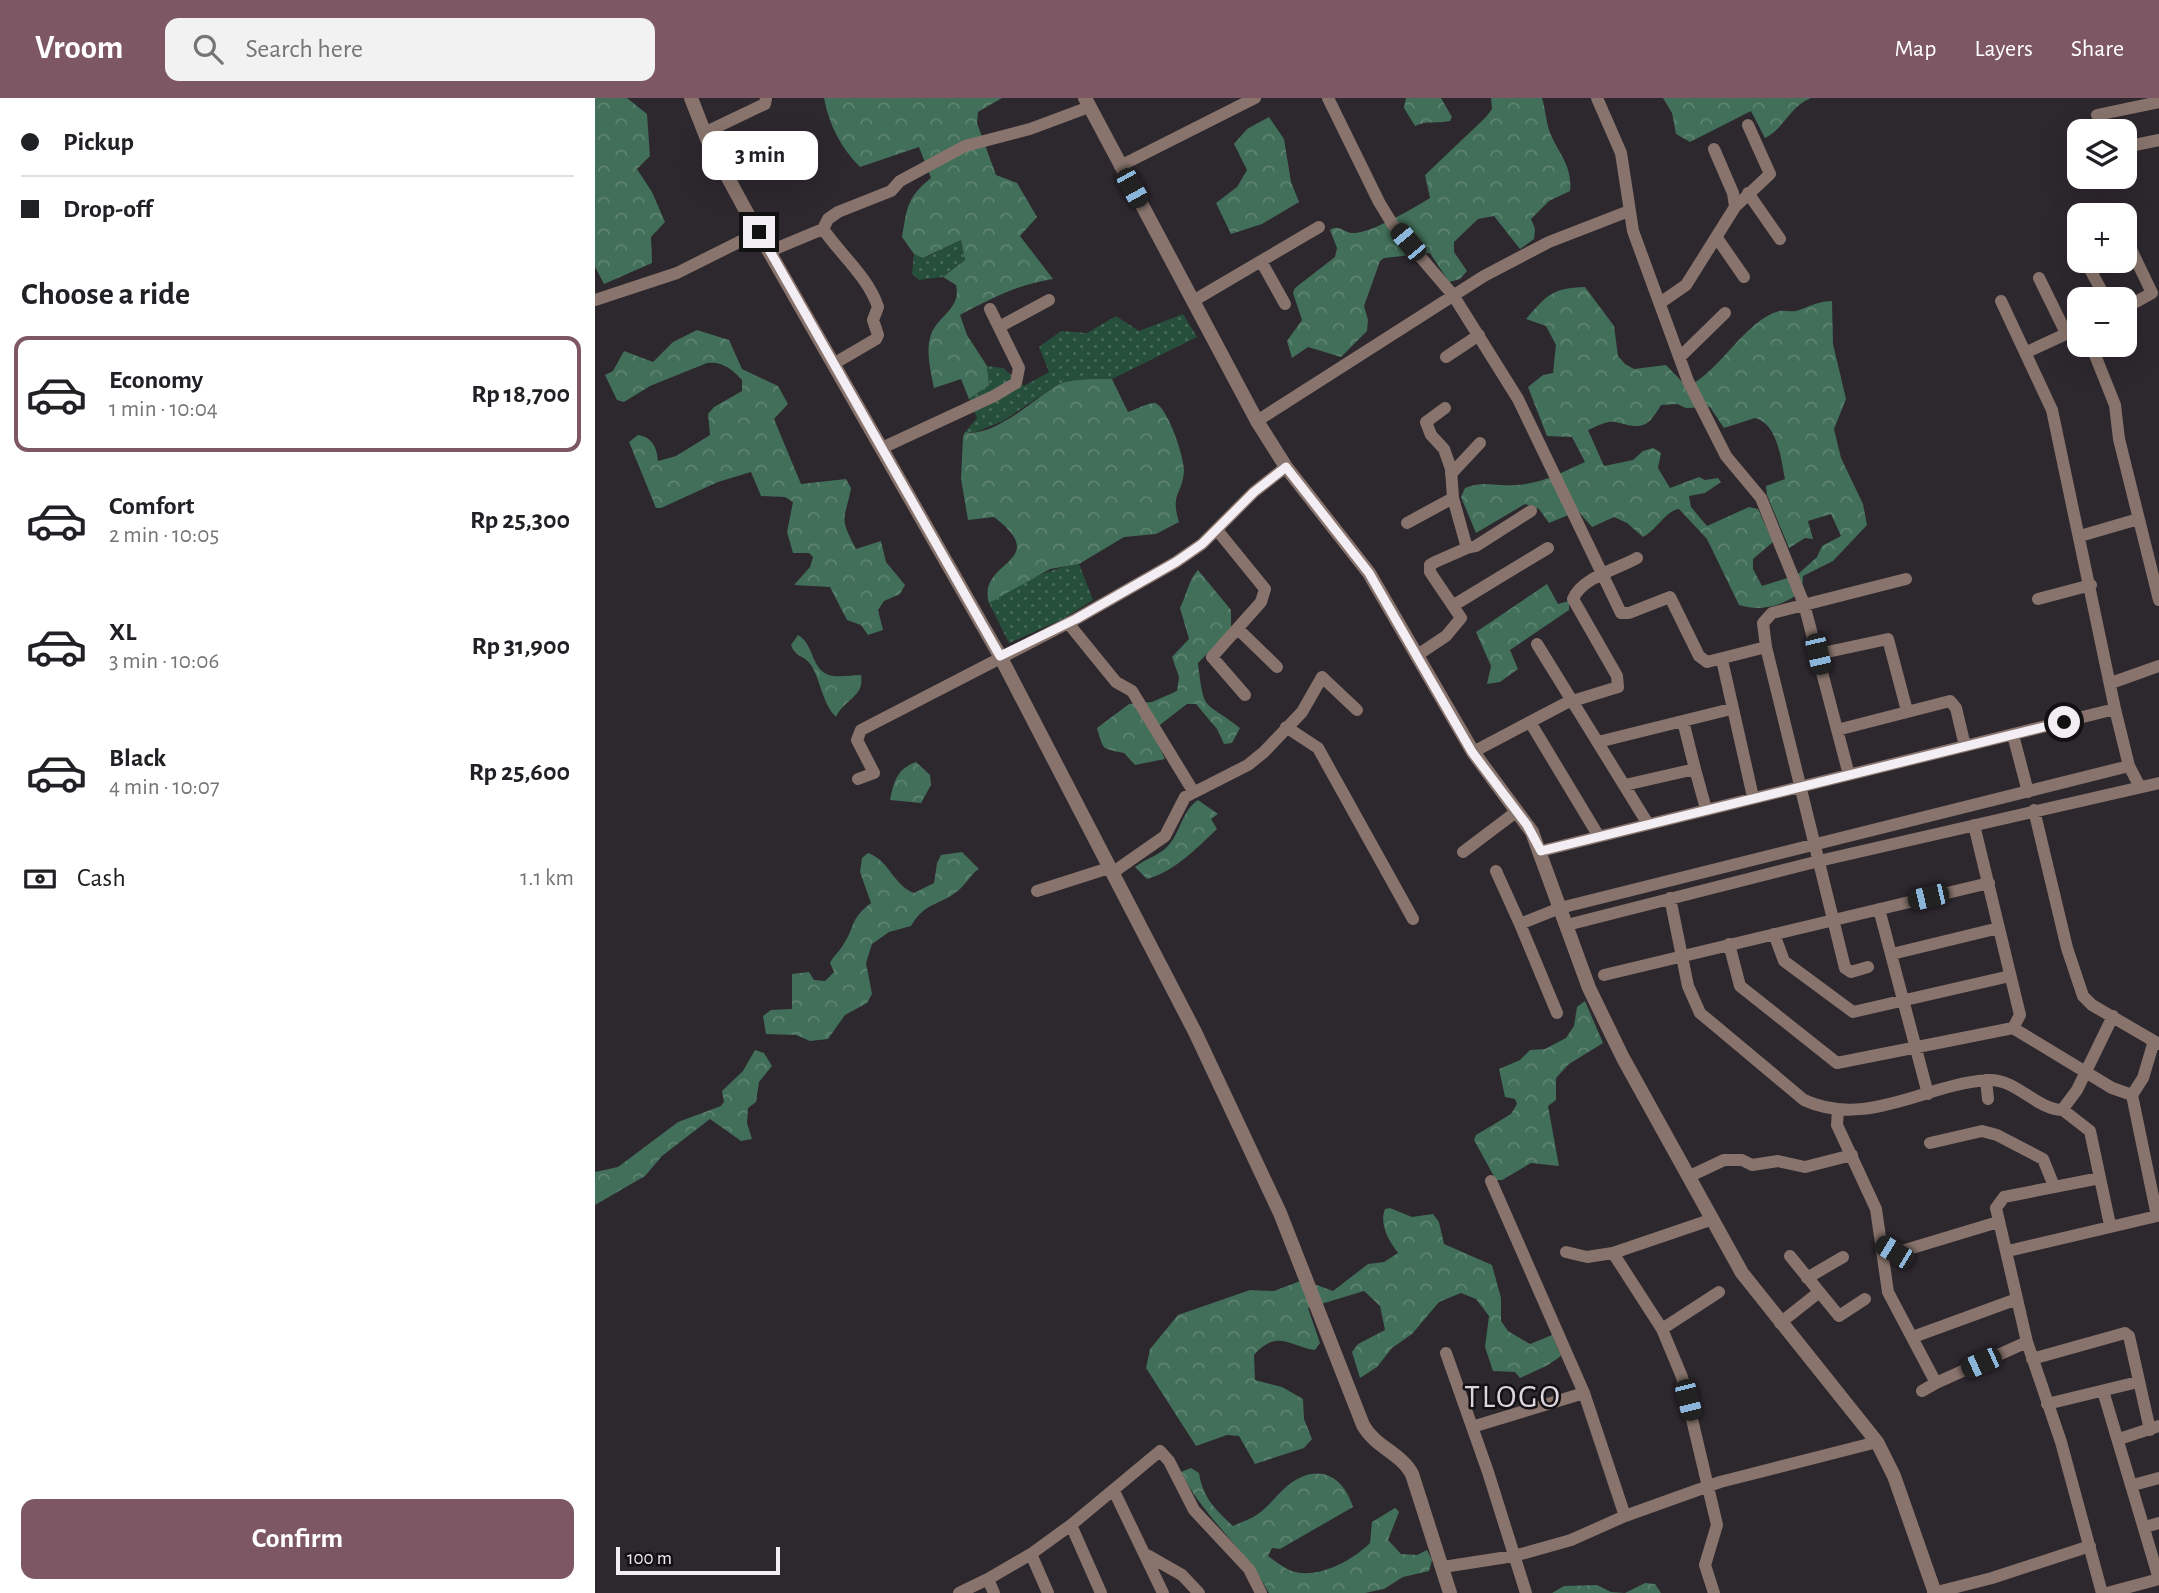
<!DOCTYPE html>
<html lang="en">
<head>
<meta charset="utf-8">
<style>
	:root { --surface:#fff; --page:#f2f2f2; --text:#202124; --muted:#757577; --line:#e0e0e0; --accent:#7e5764 }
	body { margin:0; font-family:"Alegreya Sans",sans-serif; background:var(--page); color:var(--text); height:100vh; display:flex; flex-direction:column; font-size:26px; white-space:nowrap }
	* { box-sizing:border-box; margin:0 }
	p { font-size:23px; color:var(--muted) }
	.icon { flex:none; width:38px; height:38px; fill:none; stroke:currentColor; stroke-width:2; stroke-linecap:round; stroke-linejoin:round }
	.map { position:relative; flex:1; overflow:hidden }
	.drawer { display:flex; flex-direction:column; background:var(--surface); width:595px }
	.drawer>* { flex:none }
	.hud { display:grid; align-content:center; height:154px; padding:0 21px; background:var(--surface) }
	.controls { position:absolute; left:1472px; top:21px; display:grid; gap:14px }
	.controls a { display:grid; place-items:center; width:70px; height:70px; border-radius:14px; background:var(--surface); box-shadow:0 7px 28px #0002; font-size:35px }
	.scale { position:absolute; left:21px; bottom:18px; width:164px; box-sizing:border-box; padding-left:7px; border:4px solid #f2eef3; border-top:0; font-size:19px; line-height:24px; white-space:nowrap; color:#f2eef3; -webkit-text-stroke:5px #141114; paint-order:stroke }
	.end { position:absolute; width:32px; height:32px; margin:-16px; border:9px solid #f2eef3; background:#111; box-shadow:0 0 0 4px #111 }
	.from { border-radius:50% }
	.bubble { position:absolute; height:49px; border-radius:14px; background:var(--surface); box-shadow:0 7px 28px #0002; font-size:23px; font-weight:700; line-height:49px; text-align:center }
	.car { position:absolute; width:21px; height:42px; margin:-21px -10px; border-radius:9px; box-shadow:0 0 5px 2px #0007; background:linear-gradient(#222 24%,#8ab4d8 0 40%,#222 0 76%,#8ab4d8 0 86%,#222 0) }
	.hud b { display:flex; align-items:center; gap:24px; height:66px; font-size:26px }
	.hud b+b { border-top:2px solid var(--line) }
	.hud i { width:18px; height:18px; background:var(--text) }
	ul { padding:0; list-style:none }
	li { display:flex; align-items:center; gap:21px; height:116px; margin:0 14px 10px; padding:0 7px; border:4px solid transparent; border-radius:14px }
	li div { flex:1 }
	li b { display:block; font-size:26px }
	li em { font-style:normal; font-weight:700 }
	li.selected { border-color:var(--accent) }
	li>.icon { width:63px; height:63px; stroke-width:1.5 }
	h2 { padding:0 21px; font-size:32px; line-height:84px }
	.pay { display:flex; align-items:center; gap:18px; height:77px; padding:0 21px; font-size:26px }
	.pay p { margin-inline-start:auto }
	.button { display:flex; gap:14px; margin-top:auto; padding:14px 21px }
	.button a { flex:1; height:80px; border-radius:14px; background:var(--accent); color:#fff; font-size:28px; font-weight:700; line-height:80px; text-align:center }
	header { display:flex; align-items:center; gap:42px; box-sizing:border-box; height:98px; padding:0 35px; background:var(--accent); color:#fff }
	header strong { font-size:33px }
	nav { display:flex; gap:38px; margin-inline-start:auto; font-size:24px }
	.search { width:490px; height:63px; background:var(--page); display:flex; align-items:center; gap:18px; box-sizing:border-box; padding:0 24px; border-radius:14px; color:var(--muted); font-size:26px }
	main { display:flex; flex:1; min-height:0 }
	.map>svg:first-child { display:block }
	.grass { fill:url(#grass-dots) }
	.forest { fill:url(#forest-crowns); fill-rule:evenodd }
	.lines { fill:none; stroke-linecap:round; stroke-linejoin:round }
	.minor { stroke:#88746c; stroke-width:12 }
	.tertiary { stroke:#88746c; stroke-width:14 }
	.route { stroke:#f2eef3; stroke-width:9 }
	.labels { text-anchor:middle; stroke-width:5; stroke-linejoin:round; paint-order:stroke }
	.quarter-label { font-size:32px; letter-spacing:2px; fill:#ddd5de; stroke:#141114 }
</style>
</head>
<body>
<header>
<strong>Vroom</strong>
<div class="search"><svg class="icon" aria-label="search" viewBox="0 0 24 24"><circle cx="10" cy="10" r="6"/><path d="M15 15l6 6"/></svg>Search here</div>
<nav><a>Map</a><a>Layers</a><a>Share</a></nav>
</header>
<main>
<section class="drawer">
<div class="hud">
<b><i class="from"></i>Pickup</b>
<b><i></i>Drop-off</b>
</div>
<h2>Choose a ride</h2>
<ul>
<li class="selected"><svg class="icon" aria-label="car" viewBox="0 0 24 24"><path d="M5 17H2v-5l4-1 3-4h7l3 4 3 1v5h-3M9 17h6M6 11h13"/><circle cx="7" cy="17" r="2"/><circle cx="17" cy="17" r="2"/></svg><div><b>Economy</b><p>1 min · 10:04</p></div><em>Rp 18,700</em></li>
<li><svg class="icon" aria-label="car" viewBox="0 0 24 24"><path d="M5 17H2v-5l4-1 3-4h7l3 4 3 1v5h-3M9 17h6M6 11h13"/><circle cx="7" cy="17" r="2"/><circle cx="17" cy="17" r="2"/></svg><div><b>Comfort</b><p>2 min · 10:05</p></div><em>Rp 25,300</em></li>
<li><svg class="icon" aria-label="car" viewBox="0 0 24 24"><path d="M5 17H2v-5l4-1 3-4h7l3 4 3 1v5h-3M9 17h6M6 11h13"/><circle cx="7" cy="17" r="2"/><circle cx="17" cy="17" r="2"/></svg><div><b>XL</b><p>3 min · 10:06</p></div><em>Rp 31,900</em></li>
<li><svg class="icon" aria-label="car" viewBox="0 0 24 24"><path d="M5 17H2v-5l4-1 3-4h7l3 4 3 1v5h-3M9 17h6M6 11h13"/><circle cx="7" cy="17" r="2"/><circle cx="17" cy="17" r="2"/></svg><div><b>Black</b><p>4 min · 10:07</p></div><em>Rp 25,600</em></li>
</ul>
<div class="pay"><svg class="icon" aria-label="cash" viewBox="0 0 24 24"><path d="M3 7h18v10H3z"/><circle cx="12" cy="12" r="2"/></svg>Cash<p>1.1 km</p></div>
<div class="button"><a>Confirm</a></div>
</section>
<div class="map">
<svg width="1564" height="1495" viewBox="0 0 1564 1495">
	<defs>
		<pattern id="grass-dots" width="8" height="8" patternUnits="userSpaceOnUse" patternTransform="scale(1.75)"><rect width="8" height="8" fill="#264f3b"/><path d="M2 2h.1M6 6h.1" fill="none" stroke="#466958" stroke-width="1.8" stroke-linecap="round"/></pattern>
		<pattern id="forest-crowns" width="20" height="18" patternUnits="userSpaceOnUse" patternTransform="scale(1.75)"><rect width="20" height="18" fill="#426f59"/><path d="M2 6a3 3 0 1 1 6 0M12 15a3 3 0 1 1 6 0" fill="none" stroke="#5e8471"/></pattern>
	</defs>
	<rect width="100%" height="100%" fill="#2d272e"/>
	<!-- grass -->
	<path class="grass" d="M 366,142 L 370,162 L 348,179 L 324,182 L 317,176 L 319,156 L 329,160 Z
		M 588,216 L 602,239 L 517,281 L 462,287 L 408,323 L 381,334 L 370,334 L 382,320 L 374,301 L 394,287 L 392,268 L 408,270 L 429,288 L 454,274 L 444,249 L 466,233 L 492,235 L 521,218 L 544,233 Z
		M 484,466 L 498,502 L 468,521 L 414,545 L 394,505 C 425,486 446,472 484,466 Z"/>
	<!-- forest -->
	<path class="forest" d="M 0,0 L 32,0 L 52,16 L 55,58 L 42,71 L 57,94 L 70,124 L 56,139 L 57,165 L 9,186 L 0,169 Z
		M 229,0 L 407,0 L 383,14 L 382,25 L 401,77 L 422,85 L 442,119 L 425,138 L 458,181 C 424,186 395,201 365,217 L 372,237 L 392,268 L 394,287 L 374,301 L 366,281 L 339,290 C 336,275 331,255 335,240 C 340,218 367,212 361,187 L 348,179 L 370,162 L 366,142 L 328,160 L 319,156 L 307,139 C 312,110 312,99 336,80 L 324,49 L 265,69 C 246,50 234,27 229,0 Z
		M 811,0 L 846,0 L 857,19 L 855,23 C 842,26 833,22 820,28 L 809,10 Z
		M 896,0 L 947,0 C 950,10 951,22 954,32 C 962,54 978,67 975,93 L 954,103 L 936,121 L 940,131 L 939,141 L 925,151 L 899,118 L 883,121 L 859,144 L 859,154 L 872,173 L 865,181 L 854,184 L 835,155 L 789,160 L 785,163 L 769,208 L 773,222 L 772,233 L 746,259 L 713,249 L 697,260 L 692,243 L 707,222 L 698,195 L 700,190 L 740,159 L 742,150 L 735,132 C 744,125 749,136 760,135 C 778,134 819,110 835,100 L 830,77 L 891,19 L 897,11 Z
		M 1068,0 L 1216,0 C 1194,9 1190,30 1170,40 L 1156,13 L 1095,44 L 1081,36 L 1077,15 Z
		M 674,19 L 689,41 L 696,84 L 704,104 L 667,126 L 636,136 L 621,105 L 642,89 L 652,72 L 639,46 L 652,31 Z
		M 990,189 L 1019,228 L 1023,258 L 1030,266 L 1039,271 L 1071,267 L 1092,289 C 1127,272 1149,223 1184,213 C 1189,212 1195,214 1201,213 C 1214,209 1224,203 1237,203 L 1238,246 L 1251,301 L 1239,331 L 1246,360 L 1268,406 L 1272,427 L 1238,463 L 1208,478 L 1207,493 C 1188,508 1167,514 1144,507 L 1112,441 L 1084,411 C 1070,413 1062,432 1048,439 L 1032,425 L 1019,419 L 997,429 L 983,413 L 954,425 L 944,411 L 930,406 L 881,435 L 866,399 L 870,390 C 892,382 900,389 920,387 C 946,386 968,374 990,364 L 977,339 L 952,338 L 933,289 L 948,277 L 958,275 L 961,247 L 951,228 L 931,221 C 952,197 957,190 990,189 ZM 1082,306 L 1091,310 L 1115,309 L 1129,330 L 1160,320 C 1183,326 1186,362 1190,381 L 1171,388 L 1172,397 L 1194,450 L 1210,440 L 1218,441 L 1213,423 L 1236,416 L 1246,438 L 1227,448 L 1222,459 L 1202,477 L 1167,488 L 1158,471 L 1158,461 L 1178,444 L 1163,411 L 1154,409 L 1112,428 L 1096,409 L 1094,398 L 1110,395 L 1126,384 L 1123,380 L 1110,382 L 1104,379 L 1075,390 L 1063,370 L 1066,355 L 1058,350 L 1048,353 L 1038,362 L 1009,368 L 993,332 C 1000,329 1012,322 1020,324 C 1045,330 1051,333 1066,307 Z
		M 102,232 L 134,242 L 147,271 L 183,288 L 193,306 L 179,321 L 206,386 L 251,381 L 256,390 C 250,423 243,417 261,451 L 286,443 L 291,464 L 310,487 L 305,496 L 289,503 L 283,512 L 288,532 L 273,537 L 266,527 L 252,522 L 235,489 L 199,487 L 215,469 L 218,459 L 214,455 L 198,455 L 192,434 L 198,404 L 190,399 L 166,398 L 156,374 L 123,384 L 66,410 L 61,410 L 34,344 L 43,337 C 58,339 62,351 63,363 L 81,358 L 115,337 L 113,316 L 119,309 L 147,293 L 147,282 C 137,271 127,263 112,265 L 55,288 L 29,304 L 22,302 L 10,277 L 18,273 L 29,253 L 58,264 L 78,244 Z
		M 498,281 L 517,281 L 533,314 C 540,312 552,305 559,305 C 572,306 590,361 589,373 C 587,398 575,395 584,424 L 561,436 L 529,439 L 484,466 L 455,471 L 394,505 C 381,462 459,465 399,419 L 373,422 L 366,381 L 368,339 L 370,334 C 398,340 438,302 461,288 C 470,282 487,282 498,281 Z
		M 603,472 L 636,512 L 636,531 L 603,565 C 609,617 609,601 645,630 L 637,645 L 629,646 L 622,631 L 601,606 L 592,606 L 557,633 L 570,661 L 540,667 L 529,655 C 507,650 509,654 502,630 L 534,606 L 557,604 L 582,593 L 584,579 L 577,559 L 594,541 L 585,510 C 592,496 593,483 603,472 Z
		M 952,486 L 963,506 L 974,503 L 974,512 L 915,552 L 923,571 L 905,584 L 892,586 L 896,568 L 881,534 Z
		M 203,537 C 220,546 215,574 238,578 C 247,579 257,577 266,577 C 270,599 249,601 241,619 C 227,605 226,583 216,567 C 209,557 200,559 196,547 Z
		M 321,664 L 335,677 L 336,687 L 326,705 L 295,702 C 299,683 302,671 321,664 Z
		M 603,702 L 623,716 L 616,721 L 622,731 C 601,751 580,773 552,781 L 540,769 C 550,761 565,757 573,748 C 586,734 586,714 603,702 Z
		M 367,754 L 384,771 C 375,777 372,785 364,792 C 343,809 331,803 316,828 L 294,834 L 277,846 L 271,865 L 277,896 L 272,905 L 250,917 L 233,941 L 215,943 L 201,937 L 171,936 L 168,918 L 176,912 L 197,911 L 197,876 L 214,874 L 219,882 L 230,883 L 239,874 L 235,865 C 239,857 244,854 248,847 C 261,828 254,822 276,805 L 265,774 L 267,760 L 273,755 C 294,762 298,787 319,795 L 339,785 L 342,765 L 346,757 Z
		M 990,903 L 1008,945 L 974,966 L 961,980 L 961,1002 L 953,1008 L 964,1068 L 936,1065 L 907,1082 L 901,1082 L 879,1042 L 881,1037 L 916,1016 L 922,1006 L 920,1001 L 910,999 L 904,971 L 925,962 L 935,952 L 950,951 L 971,940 L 979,928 L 982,909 Z
		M 160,952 L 169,955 L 177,968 L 164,984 L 161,1004 L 153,1010 L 152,1025 L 157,1041 L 146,1043 L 115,1021 L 67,1058 L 50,1078 L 0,1107 L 0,1074 L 23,1069 L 83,1024 L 126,1008 L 129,1004 L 127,993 L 148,973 Z
		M 795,1110 L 817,1119 L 838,1116 L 844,1124 L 849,1146 L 897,1167 L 906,1200 L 906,1223 L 913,1233 L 935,1246 L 957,1237 L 966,1258 L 953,1267 L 925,1280 L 920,1274 L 898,1273 L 890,1249 L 894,1218 L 881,1201 L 866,1195 L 844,1204 L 817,1236 L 797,1250 L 782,1269 L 765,1280 L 757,1254 L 763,1246 L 790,1232 L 785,1208 L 769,1193 L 713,1210 L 725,1245 L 720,1252 C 696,1249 682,1230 659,1257 L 660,1282 L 687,1289 L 708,1301 L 709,1321 L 717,1341 L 709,1350 L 660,1366 L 644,1338 L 632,1337 L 601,1348 L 551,1270 L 555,1251 L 583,1217 L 655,1192 L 679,1193 L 708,1182 L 738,1193 L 773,1166 L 789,1164 L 803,1155 C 794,1143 784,1127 790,1111 Z
		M 596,1370 L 604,1375 C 608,1400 620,1411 638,1428 C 646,1424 656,1421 663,1416 C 673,1409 681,1398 691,1389 C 719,1365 747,1374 758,1409 L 685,1451 L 677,1450 L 673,1458 C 680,1463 689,1470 697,1473 C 722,1482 758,1462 775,1445 L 777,1424 L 800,1410 L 804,1414 L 793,1442 L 806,1456 L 822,1457 L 832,1452 L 837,1462 L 834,1473 L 808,1479 L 789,1491 L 770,1495 L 674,1495 C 650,1450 608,1419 586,1374 Z
		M 1050,1485 L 1060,1486 L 1066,1495 L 957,1495 L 969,1488 L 1002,1487 L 1016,1494 L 1030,1495 Z"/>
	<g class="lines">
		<!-- minor -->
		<path class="minor" d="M 733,0 L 784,104 L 798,127 L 858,197 L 923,301 L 1026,515 L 1034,515 L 1075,499 L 1104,558 L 1112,564 L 1171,549
			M 1002,0 L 1026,55 L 1038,133 L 1093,283 L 1131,358 L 1166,400 L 1209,506 L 1254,677
			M 1502,17 L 1564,4
			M 109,35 L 170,6 L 171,0
			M 1530,49 L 1564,42
			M 525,68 L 660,0
			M 1153,95 L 1185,141
			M 1140,109 L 1175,76 L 1153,27
			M 228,131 C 246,157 273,179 283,209 L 278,222 L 283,237 L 281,241 L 240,265
			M 1122,140 L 1149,179
			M 175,153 L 228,131 L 233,121 L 243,114 L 296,93 L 305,83 L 370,48 L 435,31 L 494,9
			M 666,163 L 690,206
			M 1491,164 L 1511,201
			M 1444,180 L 1471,235
			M 0,202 L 82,175 L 164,134
			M 598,203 L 724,129
			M 1406,203 L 1457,312 L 1520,611 L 1534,668 L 1545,689
			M 1065,205 L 1091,187 L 1140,109 L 1138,95 L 1119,51
			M 1530,210 L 1557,195 L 1533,145
			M 404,229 L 454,202
			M 1496,247 L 1520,307 L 1524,341 L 1564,502
			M 1432,254 L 1484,230
			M 851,259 L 884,237
			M 1085,259 L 1130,215
			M 662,323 L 889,178 L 954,144 L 1034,113
			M 289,349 L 399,298 L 421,285 L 424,270 L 395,211
			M 856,376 L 885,345
			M 812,425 L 858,400
			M 622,432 L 670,491 L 666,504 L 617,559 L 650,597
			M 1485,438 L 1540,422
			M 872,450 L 881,448 L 936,413
			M 1443,501 L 1496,487
			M 859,507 L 953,450
			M 473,525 L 521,584 L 537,593 L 598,693
			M 643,531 L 682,569
			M 942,546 L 1053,726
			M 1223,556 L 1293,541 L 1312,613
			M 821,558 L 851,538 L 866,520 L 835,474 L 835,467 L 840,464 L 872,450 L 858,400 L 856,371 L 849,351 L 836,337 L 831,324 L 850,310
			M 1127,562 L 1158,699
			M 1516,585 L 1564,568
			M 935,624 L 1003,737
			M 691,629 L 723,650 L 818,821
			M 1242,632 L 1355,603 L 1361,610 L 1370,648
			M 1418,637 L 1433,694
			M 1003,644 L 1136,611
			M 878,654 L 971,605 L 1023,589 L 1022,578 L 978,501 C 987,479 1023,471 1042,460
			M 1100,671 L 1111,711
			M 263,681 L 279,675 L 262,642 L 266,632 L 481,521 L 581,464 L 607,446 L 659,394 L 691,369
			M 1030,687 L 1100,671 L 1088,623
			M 1439,712 L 1472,850 L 1488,898 L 1497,907 L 1564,946
			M 946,753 L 1520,611
			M 868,754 L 921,714
			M 901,773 L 925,826 L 965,810 L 1534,668
			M 517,775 L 570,738 L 590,699 L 653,667 L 669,654 L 707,614 L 727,579 L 762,612
			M 442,793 L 514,770
			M 1075,800 L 1093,888 L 1105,915 L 1209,1002 C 1272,1031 1330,986 1393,982 C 1420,980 1441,1011 1467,1012 L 1482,992 L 1518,918
			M 1284,811 L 1333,996
			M 925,826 L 962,915
			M 972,827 L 1224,763 L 1564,685
			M 1179,836 L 1189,863 L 1258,914 L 1415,878
			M 1134,846 L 1145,888 L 1242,965 L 1418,930 L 1425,917 L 1379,727
			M 1297,856 L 1404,830
			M 1273,869 L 1256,874 L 1250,870 L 1171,549 L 1168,525 L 1177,515 L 1311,481
			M 1009,877 L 1394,785
			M 1418,930 L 1517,990 L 1537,997
			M 1391,982 L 1393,1001
			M 1243,1011 L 1242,1027 L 1281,1111 L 1293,1194 L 1341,1285 L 1432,1244
			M 1468,1012 L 1495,1033 L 1515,1127
			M 1335,1045 L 1387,1033 L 1402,1037 L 1448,1061 L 1459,1088
			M 1095,1078 L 1129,1062 L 1147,1062 L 1157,1067 L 1183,1063 L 1210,1069 L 1257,1057
			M 1505,1080 L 1409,1099 L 1401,1110 L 1432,1244 L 1466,1344 L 1507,1495
			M 896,1083 L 989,1295 L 1030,1418
			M 1287,1147 L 1299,1154 L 1307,1153 L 1403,1124
			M 1413,1153 L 1562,1118 L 1537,997 L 1548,980 L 1559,943
			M 971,1154 L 992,1159 L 1018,1155 L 1118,1121
			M 1018,1155 L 1067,1231 L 1087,1279 L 1122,1427 L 1110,1467 L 1119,1495
			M 1195,1158 L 1244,1218 L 1270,1201
			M 1212,1180 L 1248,1159
			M 1185,1225 L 1223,1195
			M 1067,1231 L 1124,1194
			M 1318,1239 L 1422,1201
			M 851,1255 L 893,1374 L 931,1495
			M 1437,1261 L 1530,1235 L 1534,1238 L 1555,1332
			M 1327,1293 L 1341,1285
			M 1508,1293 L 1564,1481
			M 1452,1306 L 1543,1284
			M 877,1329 L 989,1295
			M 1524,1341 L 1564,1328
			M 1538,1387 L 1564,1380
			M 519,1393 L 568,1495
			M 476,1427 L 506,1495
			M 1550,1429 L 1564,1425
			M 436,1456 L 453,1495
			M 552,1457 L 587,1477 L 604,1495
			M 848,1469 L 919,1458 L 976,1442 L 1030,1418 L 1125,1384 L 1282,1344
			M 364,1495 L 393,1481
			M 399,1495 L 393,1481 L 436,1456 L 476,1427 L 565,1353 L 574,1363 L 599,1412 L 654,1471 L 666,1495
			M 1338,1495 L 1397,1480 L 1495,1448
			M 1512,1495 L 1564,1481"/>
		<!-- tertiary -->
		<path class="tertiary" d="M 96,0 L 112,41 L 151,113 L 405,558 L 600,934 L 685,1115 L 768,1327 C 780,1349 806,1355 817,1376 L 855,1495
			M 490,0 L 662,323 L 691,369 L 774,475 L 878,654 L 937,734 L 994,890 L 1028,960 L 1147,1175 L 1282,1344 L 1299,1378 L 1340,1495"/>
	</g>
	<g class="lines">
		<!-- route -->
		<path class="route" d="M 164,134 L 405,558 L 481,521 L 581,464 L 607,446 L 659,394 L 691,369 L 774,475 L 877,654 L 932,727 L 946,753 L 1469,624"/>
	</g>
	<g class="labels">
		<!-- quarter labels -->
		<g class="quarter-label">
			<text x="918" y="1309">TLOGO</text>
		</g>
	</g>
</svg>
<div class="controls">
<a><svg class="icon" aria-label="layers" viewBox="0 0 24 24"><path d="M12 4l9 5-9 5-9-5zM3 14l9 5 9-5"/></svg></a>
<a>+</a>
<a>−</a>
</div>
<div class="scale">100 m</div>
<i class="end from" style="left:1469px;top:624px"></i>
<i class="end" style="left:164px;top:134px"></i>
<div class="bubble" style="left:107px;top:33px;width:116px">3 min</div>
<i class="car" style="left:537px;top:90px;rotate:151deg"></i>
<i class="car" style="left:813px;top:144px;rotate:320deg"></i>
<i class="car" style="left:1223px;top:556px;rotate:167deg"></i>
<i class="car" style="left:1333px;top:799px;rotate:257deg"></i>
<i class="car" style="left:1299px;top:1154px;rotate:301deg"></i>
<i class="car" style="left:1386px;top:1265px;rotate:246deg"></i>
<i class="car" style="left:1093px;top:1302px;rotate:166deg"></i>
</div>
</main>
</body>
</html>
